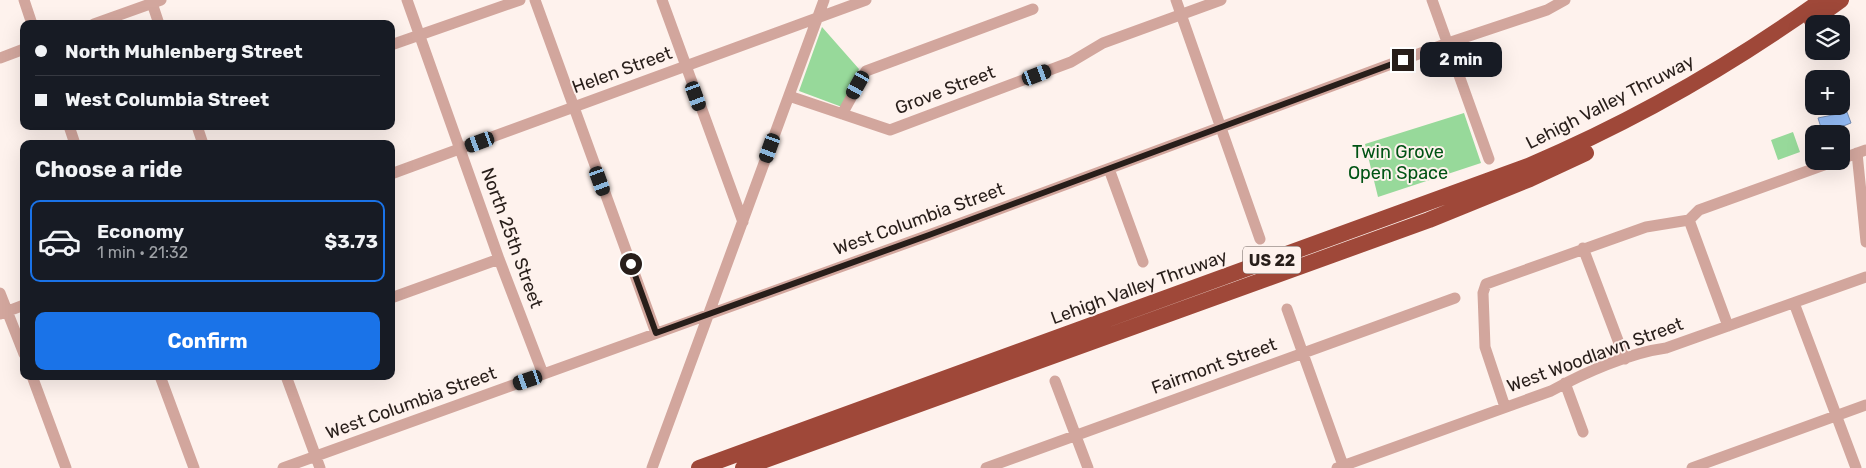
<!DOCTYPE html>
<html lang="en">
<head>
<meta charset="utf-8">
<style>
	:root { --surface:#171b24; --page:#242831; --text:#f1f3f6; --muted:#9ea1a6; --line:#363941; --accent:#1a73e8 }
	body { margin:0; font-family:Rubik,sans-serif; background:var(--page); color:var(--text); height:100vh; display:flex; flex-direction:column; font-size:19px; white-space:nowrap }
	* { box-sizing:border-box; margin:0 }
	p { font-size:16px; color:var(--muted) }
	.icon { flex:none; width:28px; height:28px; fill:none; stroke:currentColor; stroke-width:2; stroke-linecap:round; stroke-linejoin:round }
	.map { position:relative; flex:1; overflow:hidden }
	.panel { position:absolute; left:20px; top:140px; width:375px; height:240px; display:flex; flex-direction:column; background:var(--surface); border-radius:10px; box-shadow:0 5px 20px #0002 }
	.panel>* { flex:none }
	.hud { position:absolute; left:20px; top:20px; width:375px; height:110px; border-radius:10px; box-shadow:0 5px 20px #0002; display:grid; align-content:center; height:110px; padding:0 15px; background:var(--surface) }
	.controls { position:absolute; left:1805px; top:15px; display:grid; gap:10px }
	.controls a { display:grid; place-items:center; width:45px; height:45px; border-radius:10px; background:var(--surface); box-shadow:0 5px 20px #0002; font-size:25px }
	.end { position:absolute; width:22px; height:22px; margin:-11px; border:6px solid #281e1a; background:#fff; box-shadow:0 0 0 2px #fff }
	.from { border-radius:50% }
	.bubble { position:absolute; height:35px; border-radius:10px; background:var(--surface); box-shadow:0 5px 20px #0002; font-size:16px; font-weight:700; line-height:35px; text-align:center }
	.car { position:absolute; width:15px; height:30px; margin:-15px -8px; border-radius:6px; box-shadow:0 0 4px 1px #0007; background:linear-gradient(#222 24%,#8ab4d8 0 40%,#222 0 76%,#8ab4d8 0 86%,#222 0) }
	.hud b { display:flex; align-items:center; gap:18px; height:48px; font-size:19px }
	.hud b+b { border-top:1px solid var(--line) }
	.hud i { width:12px; height:12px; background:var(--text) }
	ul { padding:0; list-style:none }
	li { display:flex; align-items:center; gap:15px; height:82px; margin:0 10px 8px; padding:0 5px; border:2px solid var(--line); border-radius:10px }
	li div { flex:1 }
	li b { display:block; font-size:19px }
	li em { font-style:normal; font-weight:700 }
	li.active { border-color:var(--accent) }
	li>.icon { width:45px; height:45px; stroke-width:1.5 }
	h2 { padding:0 15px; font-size:22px; line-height:60px }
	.button { display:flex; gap:10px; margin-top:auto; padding:10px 15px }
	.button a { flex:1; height:58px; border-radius:10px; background:var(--accent); color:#fff; font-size:20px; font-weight:700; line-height:58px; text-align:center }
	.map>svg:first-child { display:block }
	.green { fill:#97d99a }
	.water { fill:#96bffa; stroke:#758fb7 }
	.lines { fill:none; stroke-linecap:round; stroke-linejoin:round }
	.minor { stroke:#d2a69d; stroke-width:11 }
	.highway { stroke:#9f4839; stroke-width:16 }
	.route { stroke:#281e1a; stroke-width:6 }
	.labels { text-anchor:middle; stroke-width:4; stroke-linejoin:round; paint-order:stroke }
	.shield { fill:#fef2ed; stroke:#685e59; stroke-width:1 }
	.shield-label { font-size:16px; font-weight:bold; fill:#281e1a }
	.street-label { font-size:18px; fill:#281e1a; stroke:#fef2ed }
	.park-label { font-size:18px; fill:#005314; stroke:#fef2ed }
</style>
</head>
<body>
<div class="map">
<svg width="1866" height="468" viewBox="0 0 1866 468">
	<rect width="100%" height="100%" fill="#fef2ed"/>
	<!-- green -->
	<path class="green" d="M 822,27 L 859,69 L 842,107 L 799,91 Z
		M 1464,113 L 1481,163 L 1378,197 L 1365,144 Z
		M 1793,132 L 1800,152 L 1778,160 L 1771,140 Z"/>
	<!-- water -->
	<path class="water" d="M 1847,112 L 1851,123 L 1823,134 L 1818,118 Z"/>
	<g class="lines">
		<!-- minor -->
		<path class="minor" d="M 24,0 L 32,24
			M 151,0 L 159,24
			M 407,0 L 499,259 L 543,374
			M 535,0 L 656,333
			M 662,0 L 743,222
			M 1176,0 L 1260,239
			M 1432,0 L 1489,159
			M 94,24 L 161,0
			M 391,45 L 520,0
			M 0,58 L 24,49
			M 789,96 L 890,130 L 1071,62 L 1103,43 L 1221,0
			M 842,114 L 866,71 L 1033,9
			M 69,126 L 75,144
			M 197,126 L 203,144
			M 1857,153 L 1866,242
			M 1841,159 L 1866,150
			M 1109,169 L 1143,262
			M 391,174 L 866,0
			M 1689,220 L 1728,326
			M 1583,248 L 1625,359
			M 0,293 L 24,354
			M 391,298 L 499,259
			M 1794,303 L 1856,468
			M 1287,309 L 1344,468
			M 0,314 L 24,305
			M 32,376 L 66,468
			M 160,376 L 194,468
			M 286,376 L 320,468
			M 1055,381 L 1088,468
			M 1565,383 L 1583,432
			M 1505,407 L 1485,347 L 1483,293 L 1486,284 L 1646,227 L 1689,220 L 1699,210 L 1835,161
			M 283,468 L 929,235 L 1448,43 L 1547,10 L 1565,0
			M 652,468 L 824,0
			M 986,468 L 1455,298
			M 1337,468 L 1551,391 C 1584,373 1629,353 1666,348 L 1866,277
			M 1692,468 L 1866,405"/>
		<!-- highway -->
		<path class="highway" d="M 1812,21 L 1841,0
			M 699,468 L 1528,166 C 1632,122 1730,66 1822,0
			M 743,468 L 1429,220 L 1530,179 L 1586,153"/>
	</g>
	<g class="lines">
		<!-- route -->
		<path class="route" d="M 631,264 L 656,333 L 929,235 L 1403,60"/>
	</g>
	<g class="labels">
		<!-- shield labels -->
		<rect class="shield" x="1243" y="246.5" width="58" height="27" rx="4"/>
		<g class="shield-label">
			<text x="1272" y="266">US 22</text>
		</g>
		<!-- street labels -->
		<g class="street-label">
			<text transform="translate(622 70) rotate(-20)" y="6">Helen Street</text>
			<text transform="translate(945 90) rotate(-21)" y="6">Grove Street</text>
			<text transform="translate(1610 102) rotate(-27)" y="6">Lehigh Valley Thruway</text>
			<text transform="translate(919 219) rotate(-20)" y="6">West Columbia Street</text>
			<text transform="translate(512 238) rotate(70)" y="6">North 25th Street</text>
			<text transform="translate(1139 287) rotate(-20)" y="6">Lehigh Valley Thruway</text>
			<text transform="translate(1595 355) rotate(-20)" y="6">West Woodlawn Street</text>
			<text transform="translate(1214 366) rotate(-20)" y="6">Fairmont Street</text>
			<text transform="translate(411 403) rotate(-20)" y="6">West Columbia Street</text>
		</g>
		<!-- park labels -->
		<g class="park-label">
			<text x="1398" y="158">Twin Grove<tspan x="1398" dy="21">Open Space</tspan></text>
		</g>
	</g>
</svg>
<div class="controls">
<a><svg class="icon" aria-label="layers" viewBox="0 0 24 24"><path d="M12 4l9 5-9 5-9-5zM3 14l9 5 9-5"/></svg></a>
<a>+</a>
<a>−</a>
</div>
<i class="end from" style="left:631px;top:264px"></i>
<i class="end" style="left:1403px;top:60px"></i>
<div class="bubble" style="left:1420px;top:42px;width:82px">2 min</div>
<i class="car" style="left:1037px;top:75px;rotate:69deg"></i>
<i class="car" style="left:858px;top:85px;rotate:209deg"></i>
<i class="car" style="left:696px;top:96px;rotate:160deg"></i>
<i class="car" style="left:480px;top:142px;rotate:250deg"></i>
<i class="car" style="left:770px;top:148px;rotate:200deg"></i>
<i class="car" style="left:600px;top:181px;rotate:160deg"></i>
<i class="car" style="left:528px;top:380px;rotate:251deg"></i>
<div class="hud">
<b><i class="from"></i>North Muhlenberg Street</b>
<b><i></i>West Columbia Street</b>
</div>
<section class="panel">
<h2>Choose a ride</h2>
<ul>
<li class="active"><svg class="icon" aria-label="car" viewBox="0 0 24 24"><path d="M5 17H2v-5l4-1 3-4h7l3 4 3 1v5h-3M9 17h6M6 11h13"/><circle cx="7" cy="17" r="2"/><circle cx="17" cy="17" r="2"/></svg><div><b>Economy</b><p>1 min · 21:32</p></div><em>$3.73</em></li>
</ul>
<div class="button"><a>Confirm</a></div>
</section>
</div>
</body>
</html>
